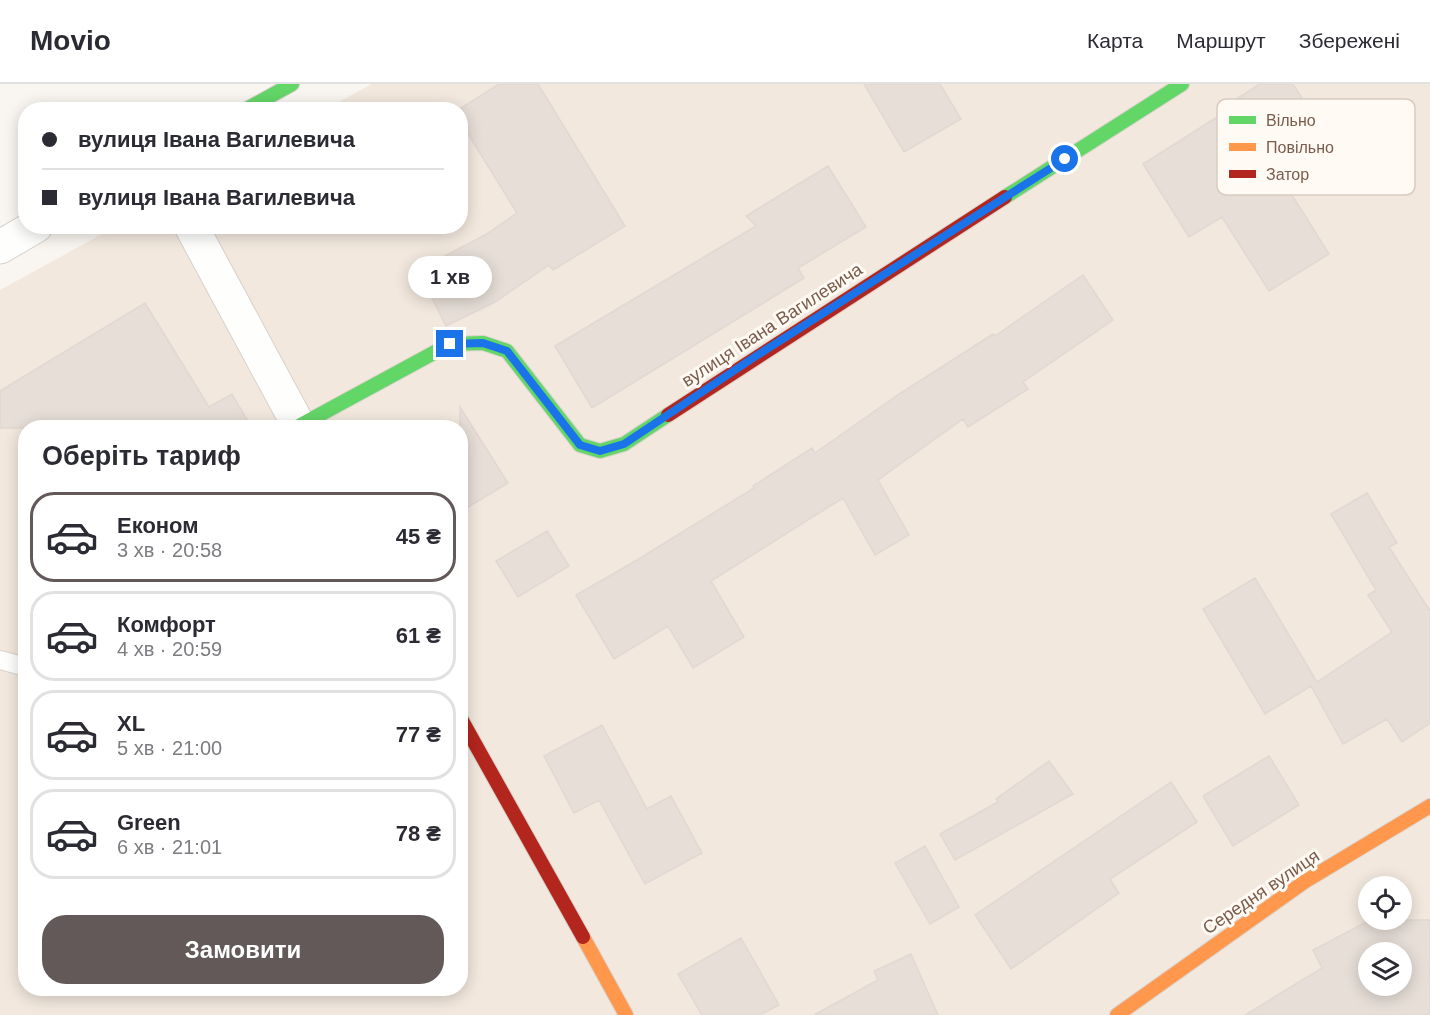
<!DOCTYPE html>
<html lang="uk">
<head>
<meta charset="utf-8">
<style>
	:root { --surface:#fff; --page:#f2f2f3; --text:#2b2b33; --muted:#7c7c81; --line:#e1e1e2; --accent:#625958 }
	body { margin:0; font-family:Arial,sans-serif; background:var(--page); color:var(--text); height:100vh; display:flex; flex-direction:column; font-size:22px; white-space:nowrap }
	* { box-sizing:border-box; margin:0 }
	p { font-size:20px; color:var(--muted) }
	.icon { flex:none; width:33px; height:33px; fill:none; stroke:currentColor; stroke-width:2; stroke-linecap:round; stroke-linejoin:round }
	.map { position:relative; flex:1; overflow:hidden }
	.panel { position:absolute; left:18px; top:336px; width:450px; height:576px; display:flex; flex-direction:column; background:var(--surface); border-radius:24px; box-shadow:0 3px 15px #0003 }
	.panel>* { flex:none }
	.hud { position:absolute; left:18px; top:18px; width:450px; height:132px; border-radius:24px; box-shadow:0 3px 15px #0003; display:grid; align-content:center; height:132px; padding:0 24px; background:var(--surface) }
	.fabs { position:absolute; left:1358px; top:792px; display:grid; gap:12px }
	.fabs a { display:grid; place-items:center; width:54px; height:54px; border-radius:50%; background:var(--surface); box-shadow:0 3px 15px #0003; font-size:30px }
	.end { position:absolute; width:27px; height:27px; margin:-14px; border:8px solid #1a73e8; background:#fff; box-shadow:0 0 0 3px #fff }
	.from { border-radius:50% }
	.bubble { position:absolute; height:42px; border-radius:21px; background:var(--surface); box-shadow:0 3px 15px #0003; font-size:20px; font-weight:700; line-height:42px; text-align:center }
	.hud b { display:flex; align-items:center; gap:21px; height:57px; font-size:22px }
	.hud b+b { border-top:2px solid var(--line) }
	.hud i { width:15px; height:15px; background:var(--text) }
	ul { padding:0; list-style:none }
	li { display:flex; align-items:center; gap:18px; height:90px; margin:0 12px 9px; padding:0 12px; border:3px solid var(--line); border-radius:24px }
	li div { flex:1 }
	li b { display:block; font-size:22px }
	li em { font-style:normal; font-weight:700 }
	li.on { border-color:var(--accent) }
	li>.icon { width:54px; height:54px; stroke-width:1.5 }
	h2 { padding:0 24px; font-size:27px; line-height:72px }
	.button { display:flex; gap:12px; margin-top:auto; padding:12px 24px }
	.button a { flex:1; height:69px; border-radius:24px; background:var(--accent); color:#fff; font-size:24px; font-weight:700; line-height:69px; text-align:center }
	header { display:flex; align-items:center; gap:36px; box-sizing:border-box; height:84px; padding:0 30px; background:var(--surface); border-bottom:2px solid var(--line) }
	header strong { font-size:28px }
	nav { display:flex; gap:33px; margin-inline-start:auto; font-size:21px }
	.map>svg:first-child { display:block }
	.residential { fill:#f2e8de; fill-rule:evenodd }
	.building { fill:#e6ded7; stroke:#e2d8d2; stroke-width:1.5; fill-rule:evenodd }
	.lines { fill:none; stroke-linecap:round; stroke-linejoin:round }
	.lane-casing { stroke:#d7d1cb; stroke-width:20 }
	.street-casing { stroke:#d7d1cb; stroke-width:35 }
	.fast-casing { stroke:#d9d2cb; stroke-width:16 }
	.slow-casing { stroke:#d9d2cb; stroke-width:16 }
	.jam-casing { stroke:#d9d2cb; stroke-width:16 }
	.lane { stroke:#fefefd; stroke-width:18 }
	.street { stroke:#fefefd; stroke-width:33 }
	.fast { stroke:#63d668; stroke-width:14 }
	.slow { stroke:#ff974d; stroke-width:14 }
	.jam { stroke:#b3261e; stroke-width:14 }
	.route { stroke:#1a73e8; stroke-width:8 }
	.labels { text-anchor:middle; stroke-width:6; stroke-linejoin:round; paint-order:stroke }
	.street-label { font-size:18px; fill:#7a5c4d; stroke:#fffaf3 }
	.key { fill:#fffaf3; stroke:#d7cbc1; stroke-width:1.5 }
	.key-label { font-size:16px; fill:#7a5c4d }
</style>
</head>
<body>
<header>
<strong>Movio</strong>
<nav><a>Карта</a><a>Маршрут</a><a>Збережені</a></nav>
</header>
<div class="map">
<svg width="1430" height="931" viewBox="0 0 1430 931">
	<rect width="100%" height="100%" fill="#f9f5f0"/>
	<!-- residential -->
	<path class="residential" d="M 372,0 L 1430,0 L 1430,931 L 0,931 L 0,206 L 115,143 L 460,142 L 460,26 L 326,25 ZM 26,344 L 460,344 L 460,904 L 26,904 ZM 1368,802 L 1401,802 L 1401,836 L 1368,836 ZM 1368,868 L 1401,868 L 1401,902 L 1368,902 Z"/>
	<!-- building -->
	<path class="building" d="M 499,0 L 538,0 L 625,142 L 553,186 L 549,181 L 495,218 L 446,242 L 418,186 L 485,151 L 517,129 L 460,37 L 460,26 L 458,26 Z
		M 864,0 L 940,0 L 961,35 L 904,68 Z
		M 1260,0 L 1293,0 L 1333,63 L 1282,95 L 1329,170 L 1269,207 L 1222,133 L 1189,153 L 1143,80 L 1222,30 L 1219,26 Z
		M 828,82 L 866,143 L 798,184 L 804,194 L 592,324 L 555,262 L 756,142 L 746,132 Z
		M 1083,191 L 1113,236 L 1023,298 L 1028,305 L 968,343 L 963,335 L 878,396 L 909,451 L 875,471 L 843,414 L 711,497 L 744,553 L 693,584 L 668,542 L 614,575 L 576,511 L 632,479 L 754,404 L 753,402 L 812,364 L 815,369 L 896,312 L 993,250 L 995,252 Z
		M 145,219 L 209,323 L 232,310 L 252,344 L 0,344 L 0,307 Z
		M 460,323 L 508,399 L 460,428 Z
		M 1367,409 L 1397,459 L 1389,463 L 1430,527 L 1430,639 L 1402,658 L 1387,635 L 1343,660 L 1311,602 L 1265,630 L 1203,525 L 1255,494 L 1317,598 L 1392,548 L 1368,511 L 1376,506 L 1331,430 Z
		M 547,447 L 569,482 L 518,513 L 496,477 Z
		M 602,641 L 647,725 L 671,712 L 702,769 L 645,800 L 599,716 L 574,729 L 544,672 Z
		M 1269,672 L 1299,721 L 1233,762 L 1203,712 Z
		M 1049,677 L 1073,710 L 955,776 L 940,750 L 998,718 L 996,715 Z
		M 1171,698 L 1197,738 L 1110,795 L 1119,809 L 1011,885 L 975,831 Z
		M 925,762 L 959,823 L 930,840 L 895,779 Z
		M 1370,836 L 1430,836 L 1430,931 L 1245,931 L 1322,884 L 1313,866 ZM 1368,868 L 1401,868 L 1401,902 L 1368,902 Z
		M 741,854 L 779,921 L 760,931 L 702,931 L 678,890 Z
		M 911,870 L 938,931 L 814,931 L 878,896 L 874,887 Z"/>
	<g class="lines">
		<defs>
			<path id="lane" d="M 0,576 L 26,583"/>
			<path id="street" d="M 191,142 L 300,344
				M 0,163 L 36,142"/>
			<path id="fast" d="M 245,26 L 292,0
				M 1005,113 L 1182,0
				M 299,342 L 450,260 L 483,259 L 507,267 L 580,361 L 600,367 L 624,360 L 668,331"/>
			<path id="slow" d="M 583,853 L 626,931
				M 1117,931 L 1304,798 L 1430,722"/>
			<path id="jam" d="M 668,331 L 1005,113
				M 460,633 L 583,853"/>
		</defs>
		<!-- lane casing -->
		<use href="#lane" class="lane-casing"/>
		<!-- street casing -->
		<use href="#street" class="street-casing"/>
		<!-- fast casing -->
		<use href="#fast" class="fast-casing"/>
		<!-- slow casing -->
		<use href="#slow" class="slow-casing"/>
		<!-- jam casing -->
		<use href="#jam" class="jam-casing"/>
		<!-- lane -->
		<use href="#lane" class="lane"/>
		<!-- street -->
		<use href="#street" class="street"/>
		<!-- fast -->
		<use href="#fast" class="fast"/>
		<!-- slow -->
		<use href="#slow" class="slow"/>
		<!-- jam -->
		<use href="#jam" class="jam"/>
	</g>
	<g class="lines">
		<!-- route -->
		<path class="route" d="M 450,260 L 483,259 L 507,267 L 580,361 L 600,367 L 624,360 L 753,274 L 1065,75"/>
	</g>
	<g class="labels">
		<!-- street labels -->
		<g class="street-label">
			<text transform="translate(772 241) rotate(-33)" y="6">вулиця Івана Вагилевича</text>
			<text transform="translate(1261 808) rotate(-34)" y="6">Середня вулиця</text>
		</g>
	</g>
	<!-- legend -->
	<rect x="1217" y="15" width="198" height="96" rx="9" class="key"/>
	<rect x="1229" y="32" width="27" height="8" fill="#63d668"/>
	<rect x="1229" y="59" width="27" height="8" fill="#ff974d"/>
	<rect x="1229" y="86" width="27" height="8" fill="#b3261e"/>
	<g class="key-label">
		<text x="1266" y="42">Вільно</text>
		<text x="1266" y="69">Повільно</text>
		<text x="1266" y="96">Затор</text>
	</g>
</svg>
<div class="fabs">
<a><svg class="icon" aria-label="locate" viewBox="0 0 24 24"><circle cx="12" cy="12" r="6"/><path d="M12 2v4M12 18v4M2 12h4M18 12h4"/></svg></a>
<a><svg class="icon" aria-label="layers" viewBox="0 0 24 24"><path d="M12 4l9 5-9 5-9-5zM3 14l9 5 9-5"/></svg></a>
</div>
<i class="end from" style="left:1065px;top:75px"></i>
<i class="end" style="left:450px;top:260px"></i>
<div class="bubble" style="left:408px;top:172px;width:84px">1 хв</div>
<div class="hud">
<b><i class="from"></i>вулиця Івана Вагилевича</b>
<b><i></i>вулиця Івана Вагилевича</b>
</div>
<section class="panel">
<h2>Оберіть тариф</h2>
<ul>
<li class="on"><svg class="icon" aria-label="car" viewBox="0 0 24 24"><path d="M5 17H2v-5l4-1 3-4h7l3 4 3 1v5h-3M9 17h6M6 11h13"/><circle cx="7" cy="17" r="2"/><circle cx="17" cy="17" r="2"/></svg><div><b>Економ</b><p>3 хв · 20:58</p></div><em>45 ₴</em></li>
<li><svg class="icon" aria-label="car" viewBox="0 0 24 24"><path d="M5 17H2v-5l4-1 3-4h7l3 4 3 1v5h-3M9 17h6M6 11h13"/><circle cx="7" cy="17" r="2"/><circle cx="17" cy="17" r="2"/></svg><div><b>Комфорт</b><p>4 хв · 20:59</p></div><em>61 ₴</em></li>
<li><svg class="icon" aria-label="car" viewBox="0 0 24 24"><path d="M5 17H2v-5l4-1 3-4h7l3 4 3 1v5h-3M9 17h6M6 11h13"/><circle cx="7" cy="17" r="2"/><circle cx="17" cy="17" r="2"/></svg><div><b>XL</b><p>5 хв · 21:00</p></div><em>77 ₴</em></li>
<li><svg class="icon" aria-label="car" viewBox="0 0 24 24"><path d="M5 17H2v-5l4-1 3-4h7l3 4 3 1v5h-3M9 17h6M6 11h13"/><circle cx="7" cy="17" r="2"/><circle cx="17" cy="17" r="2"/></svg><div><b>Green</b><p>6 хв · 21:01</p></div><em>78 ₴</em></li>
</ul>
<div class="button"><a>Замовити</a></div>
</section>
</div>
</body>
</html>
